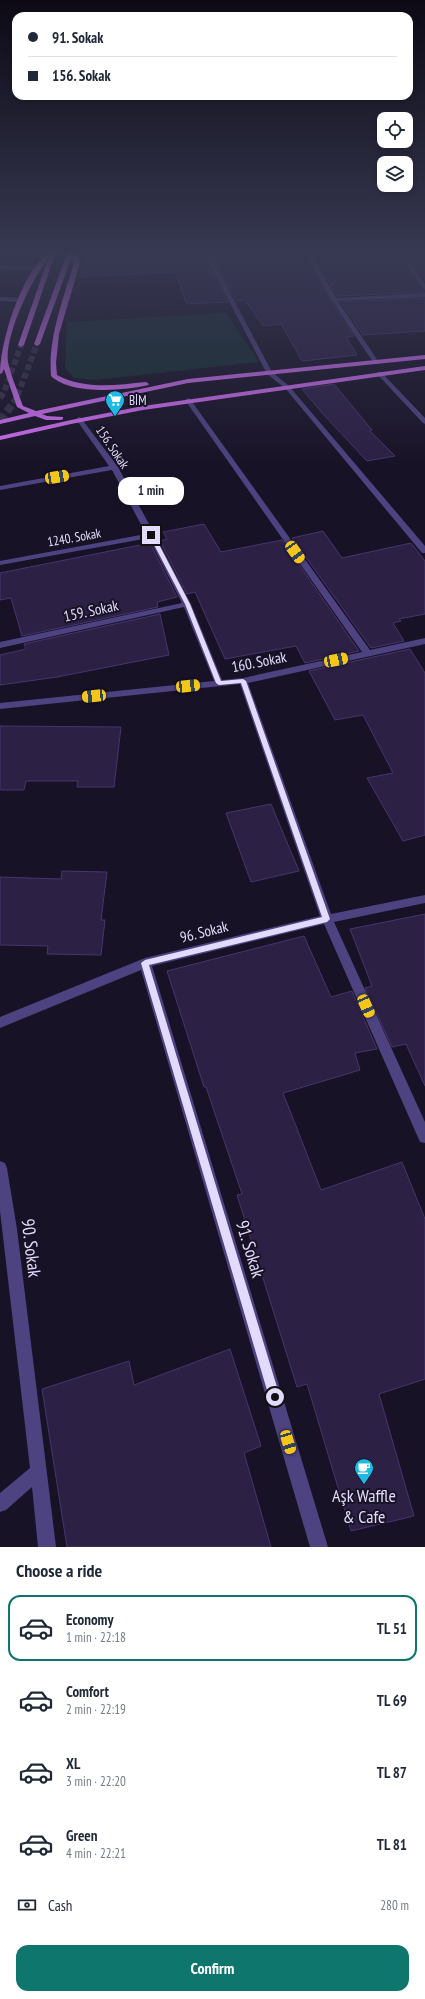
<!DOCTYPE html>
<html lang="en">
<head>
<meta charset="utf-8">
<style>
	:root { --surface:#fff; --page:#f2f2f3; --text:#1f2937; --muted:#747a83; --line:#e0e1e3; --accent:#0f766e }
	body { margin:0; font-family:"PT Sans Narrow",sans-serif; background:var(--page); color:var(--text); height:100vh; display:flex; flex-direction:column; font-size:15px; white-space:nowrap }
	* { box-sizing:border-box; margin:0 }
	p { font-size:13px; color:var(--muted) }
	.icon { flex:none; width:22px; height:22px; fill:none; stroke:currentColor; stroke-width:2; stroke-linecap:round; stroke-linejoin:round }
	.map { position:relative; height:1547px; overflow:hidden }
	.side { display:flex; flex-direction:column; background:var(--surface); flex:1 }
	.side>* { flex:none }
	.banner { position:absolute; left:12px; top:12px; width:401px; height:88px; border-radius:12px; box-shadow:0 2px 6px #0003; display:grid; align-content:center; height:88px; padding:0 16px; background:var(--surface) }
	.tools { position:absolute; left:377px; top:112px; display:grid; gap:8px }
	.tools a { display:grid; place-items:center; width:36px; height:36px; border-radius:8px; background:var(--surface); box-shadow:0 2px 6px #0003; font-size:20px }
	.end { position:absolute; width:18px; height:18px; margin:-9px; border:5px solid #e3dbfb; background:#111; box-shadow:0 0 0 2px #111 }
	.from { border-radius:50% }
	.bubble { position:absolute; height:28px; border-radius:12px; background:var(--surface); box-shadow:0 2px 6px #0003; font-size:13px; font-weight:600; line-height:28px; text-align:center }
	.car { position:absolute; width:12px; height:24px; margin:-12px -6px; border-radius:5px; box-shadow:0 0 3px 1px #0007; background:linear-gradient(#f5c518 24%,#345 0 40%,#f5c518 0 76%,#345 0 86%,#f5c518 0) }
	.banner b { display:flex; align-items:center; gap:14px; height:38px; font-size:15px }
	.banner b+b { border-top:1px solid var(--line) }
	.banner i { width:10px; height:10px; background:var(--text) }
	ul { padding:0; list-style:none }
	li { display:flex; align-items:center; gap:12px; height:66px; margin:0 8px 6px; padding:0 8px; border:2px solid transparent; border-radius:12px }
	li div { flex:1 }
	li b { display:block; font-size:15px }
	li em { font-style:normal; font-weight:600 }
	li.selected { border-color:var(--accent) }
	li>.icon { width:36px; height:36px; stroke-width:1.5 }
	h2 { padding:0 16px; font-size:18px; line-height:48px }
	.pay { display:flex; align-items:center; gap:10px; height:44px; padding:0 16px; font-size:15px }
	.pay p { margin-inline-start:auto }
	.primary-button { display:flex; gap:8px; margin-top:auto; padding:8px 16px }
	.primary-button a { flex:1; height:46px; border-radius:12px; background:var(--accent); color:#fff; font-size:16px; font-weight:600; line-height:46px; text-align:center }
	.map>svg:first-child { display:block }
	.green { fill:#162d2f }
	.building { fill:#2c2045; stroke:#47356e }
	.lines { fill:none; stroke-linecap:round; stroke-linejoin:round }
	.major-tunnel-far1 { stroke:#363046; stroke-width:6; stroke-dasharray:6 3; stroke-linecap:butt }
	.major-tunnel { stroke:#363046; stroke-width:8; stroke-dasharray:8 3.5; stroke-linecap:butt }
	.minor { fill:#4c4380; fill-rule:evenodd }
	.major { fill:#ce6eef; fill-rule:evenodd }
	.route { fill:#e3dbfb }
	.labels { text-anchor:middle; stroke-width:4; stroke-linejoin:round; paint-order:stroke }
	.far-poi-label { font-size:13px; fill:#e3dbfb; stroke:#181226; text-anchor:start }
	.far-street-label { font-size:13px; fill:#e3dbfb; stroke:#181226 }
	.street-label { font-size:15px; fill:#e3dbfb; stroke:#181226 }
	.near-street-label { font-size:18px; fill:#e3dbfb; stroke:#181226 }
	.near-poi-label { font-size:18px; fill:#e3dbfb; stroke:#181226 }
</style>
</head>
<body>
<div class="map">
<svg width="425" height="1547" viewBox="0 0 425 1547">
	<rect width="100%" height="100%" fill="#181226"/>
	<!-- green -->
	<path class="green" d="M 226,313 L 259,362 L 96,380 L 74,378 L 65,368 L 67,322 Z"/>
	<!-- building -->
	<path class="building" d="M 90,251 L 202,251 L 228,302 L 187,304 L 175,272 L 79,277 L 84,259 Z
		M 209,251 L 297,251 L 299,254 L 305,253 L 330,301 L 354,336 L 346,337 L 357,355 L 302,361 L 281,324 L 263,326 L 245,300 L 236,301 Z
		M 347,251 L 386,251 L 391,258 L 400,258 L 422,290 L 425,292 L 337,296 L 313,253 Z
		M 425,256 L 425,281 L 407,257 Z
		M 425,298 L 425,331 L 363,335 L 341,302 Z
		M 334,384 L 372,430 L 370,431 L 395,456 L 367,461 L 323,414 L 302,389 Z
		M 204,524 L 221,552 L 282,540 L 359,651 L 305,663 L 296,646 L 225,659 L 195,592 L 187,594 L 160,541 L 167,539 L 163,532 Z
		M 323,531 L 342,558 L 411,543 L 425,561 L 425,614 L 399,619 L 401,621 L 393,623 L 404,641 L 371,648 L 292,538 Z
		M 150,543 L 177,597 L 157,602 L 158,607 L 22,636 L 11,598 L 0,600 L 0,573 Z
		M 160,614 L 169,655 L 57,677 L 0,685 L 0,655 L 26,649 L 24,644 Z
		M 410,649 L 425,673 L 425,835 L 403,841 L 367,778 L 393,773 L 363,715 L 335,720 L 309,671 Z
		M 0,726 L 121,727 L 114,787 L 77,787 L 78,781 L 26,781 L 24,790 L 0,790 Z
		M 271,804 L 299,871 L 251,882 L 226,813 Z
		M 62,871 L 107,872 L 101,920 L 105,920 L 101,955 L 47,954 L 48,946 L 0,945 L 0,877 L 61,879 Z
		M 425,914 L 425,1086 L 406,1044 L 392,1047 L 365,988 L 372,986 L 350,929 Z
		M 304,936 L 331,997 L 352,991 L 377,1049 L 355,1053 L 360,1070 L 283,1093 L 321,1190 L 402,1162 L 425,1219 L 425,1379 L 379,1394 L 414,1516 L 351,1531 L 307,1384 L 297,1387 L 237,1195 L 242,1194 L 206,1087 L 204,1087 L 167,971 Z
		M 230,1349 L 261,1446 L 244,1453 L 271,1547 L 67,1547 L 42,1389 L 129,1361 L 134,1385 Z"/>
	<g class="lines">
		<!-- major-tunnel-far1 -->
		<path class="major-tunnel-far1" d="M 0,398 L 4,392 L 21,345
			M 13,403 L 17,397 L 37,344"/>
		<!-- major-tunnel -->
		<path class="major-tunnel" d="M 0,421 L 14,402"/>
		<!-- minor -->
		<path class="minor" d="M 203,251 L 208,251 L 272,372 L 289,386 L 425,546 L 425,553 L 422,553 L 285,388 L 267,374 Z
			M 305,251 L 310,251 L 336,298 L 425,293 L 425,297 L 338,301 L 378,361 L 377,362 L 373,362 L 331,300 Z
			M 397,251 L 401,251 L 425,284 L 425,290 L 423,289 Z
			M 0,265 L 37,266 L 40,268 L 37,270 L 0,269 Z
			M 0,297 L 21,298 L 24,300 L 21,302 L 0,301 Z
			M 377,372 L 381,372 L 425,418 L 425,424 L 423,423 L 377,374 Z
			M 188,398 L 190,399 L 370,650 L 425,638 L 425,644 L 248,683 L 331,914 L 425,895 L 425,903 L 334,922 L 425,1122 L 425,1143 L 420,1142 L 324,924 L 152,966 L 328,1547 L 310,1547 L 141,970 L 0,1028 L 0,1017 L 145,958 L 320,916 L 240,684 L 0,709 L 0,703 L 214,681 L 184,607 L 0,648 L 0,642 L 182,603 L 149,538 L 0,565 L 0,561 L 146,534 L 112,470 L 0,490 L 0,486 L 109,466 L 76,419 L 79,417 L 81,418 L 118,467 L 155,535 L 191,604 L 222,680 L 243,678 L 362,652 L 185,400 Z
			M 0,1161 L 5,1163 L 7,1168 L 17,1229 L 56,1547 L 38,1547 L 32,1487 L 6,1510 L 0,1512 L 0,1493 L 30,1468 L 0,1211 Z"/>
		<!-- major -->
		<path class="major" d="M 50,251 L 54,251 L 55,254 L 24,345 L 21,347 L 18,345 L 48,259 C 32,278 4,337 8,362 C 11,376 18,392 23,406 L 36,411 L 188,379 L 425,355 L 425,359 L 188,383 L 42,414 L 47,416 L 63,417 L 63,419 L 61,420 L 46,420 L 35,416 L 0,424 L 0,420 L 29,413 L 17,407 L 4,369 L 2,373 L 0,374 C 0,344 17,291 35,267 C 39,261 45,256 50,251 Z
			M 68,251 L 75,251 L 80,263 L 59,334 L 56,363 L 57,375 C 85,390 116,385 146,382 L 149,384 L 148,385 C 123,391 71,395 51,376 C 48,337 63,300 74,263 L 72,256 L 40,344 L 37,346 L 34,344 Z
			M 425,366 L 425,370 L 143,410 L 71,424 L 0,440 L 0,436 L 71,420 L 143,406 Z"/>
	</g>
	<!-- sky -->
	<linearGradient id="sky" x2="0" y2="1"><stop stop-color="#0d0a15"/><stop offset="0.54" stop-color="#373952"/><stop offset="1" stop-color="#373952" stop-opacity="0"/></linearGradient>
	<rect width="425" height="467" fill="url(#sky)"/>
	<!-- route -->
	<path class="route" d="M 151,534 L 154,535 L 190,604 L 221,681 L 243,679 L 246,681 L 330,919 L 327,922 L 149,965 L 280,1397 L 278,1401 L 275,1402 L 271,1401 L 269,1397 L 141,963 L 145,960 L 322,917 L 241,683 L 219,685 L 216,683 L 185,604 L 149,535 Z"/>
	<!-- icons -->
	<defs>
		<symbol id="supermarket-pin" viewBox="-11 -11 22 30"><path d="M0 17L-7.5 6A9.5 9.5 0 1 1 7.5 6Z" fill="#1cbbe6" stroke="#181226"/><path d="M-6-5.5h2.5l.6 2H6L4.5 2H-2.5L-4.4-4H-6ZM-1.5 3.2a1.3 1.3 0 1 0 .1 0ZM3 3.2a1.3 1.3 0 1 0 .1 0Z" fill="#fff"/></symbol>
		<symbol id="cafe-pin" viewBox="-11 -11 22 30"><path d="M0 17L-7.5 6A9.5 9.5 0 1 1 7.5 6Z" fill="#1cbbe6" stroke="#181226"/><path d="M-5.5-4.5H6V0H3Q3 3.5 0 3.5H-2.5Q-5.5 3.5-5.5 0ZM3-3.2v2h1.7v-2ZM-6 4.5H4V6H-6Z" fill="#fff"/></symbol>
	</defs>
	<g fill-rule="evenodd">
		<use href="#supermarket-pin" x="104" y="389" width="22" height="30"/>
		<use href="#cafe-pin" x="353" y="1457" width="22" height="30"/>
	</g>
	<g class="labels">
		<!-- far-poi labels -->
		<g class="far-poi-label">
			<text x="129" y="405">BİM</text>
		</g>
		<!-- far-street labels -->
		<g class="far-street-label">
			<text transform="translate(113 447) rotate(56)" y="5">156. Sokak</text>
			<text transform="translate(74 537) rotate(-10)" y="5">1240. Sokak</text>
		</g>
		<!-- street labels -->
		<g class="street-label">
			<text transform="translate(91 611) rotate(-12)" y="5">159. Sokak</text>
			<text transform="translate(259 662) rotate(-11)" y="5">160. Sokak</text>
			<text transform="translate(204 932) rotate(-14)" y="5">96. Sokak</text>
		</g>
		<!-- near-street labels -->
		<g class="near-street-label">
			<text transform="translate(31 1248) rotate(83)" y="6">90. Sokak</text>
			<text transform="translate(250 1249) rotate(73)" y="6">91. Sokak</text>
		</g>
		<!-- near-poi labels -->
		<g class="near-poi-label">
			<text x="364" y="1502">Aşk Waffle<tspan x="364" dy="21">&amp; Cafe</tspan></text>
		</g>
	</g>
</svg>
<div class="tools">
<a><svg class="icon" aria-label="locate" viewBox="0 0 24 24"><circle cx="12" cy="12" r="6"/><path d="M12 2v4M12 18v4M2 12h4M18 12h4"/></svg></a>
<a><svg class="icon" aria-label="layers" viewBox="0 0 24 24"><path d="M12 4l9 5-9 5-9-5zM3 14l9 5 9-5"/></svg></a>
</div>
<i class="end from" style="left:275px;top:1397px"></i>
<i class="end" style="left:151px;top:535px"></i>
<div class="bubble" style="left:118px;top:477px;width:66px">1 min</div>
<i class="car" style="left:57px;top:477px;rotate:80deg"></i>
<i class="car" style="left:295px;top:552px;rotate:145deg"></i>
<i class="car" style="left:336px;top:660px;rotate:78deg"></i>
<i class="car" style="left:188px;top:686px;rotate:84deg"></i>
<i class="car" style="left:94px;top:696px;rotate:264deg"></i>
<i class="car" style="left:366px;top:1006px;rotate:156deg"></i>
<i class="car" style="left:288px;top:1442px;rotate:163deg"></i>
<div class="banner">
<b><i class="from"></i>91. Sokak</b>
<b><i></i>156. Sokak</b>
</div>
</div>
<section class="side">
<h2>Choose a ride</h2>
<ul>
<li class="selected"><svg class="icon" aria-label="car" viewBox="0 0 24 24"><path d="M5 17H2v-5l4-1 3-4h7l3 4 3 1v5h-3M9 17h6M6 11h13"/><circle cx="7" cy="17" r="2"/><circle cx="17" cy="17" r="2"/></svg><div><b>Economy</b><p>1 min · 22:18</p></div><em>TL 51</em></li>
<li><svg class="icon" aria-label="car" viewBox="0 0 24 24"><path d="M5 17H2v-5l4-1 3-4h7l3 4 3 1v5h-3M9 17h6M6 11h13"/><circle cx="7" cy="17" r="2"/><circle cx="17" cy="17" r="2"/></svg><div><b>Comfort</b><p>2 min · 22:19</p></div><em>TL 69</em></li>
<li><svg class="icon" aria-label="car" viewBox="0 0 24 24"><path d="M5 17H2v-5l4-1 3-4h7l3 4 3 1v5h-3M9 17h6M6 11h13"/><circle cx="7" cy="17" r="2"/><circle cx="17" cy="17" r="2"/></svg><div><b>XL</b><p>3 min · 22:20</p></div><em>TL 87</em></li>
<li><svg class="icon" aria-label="car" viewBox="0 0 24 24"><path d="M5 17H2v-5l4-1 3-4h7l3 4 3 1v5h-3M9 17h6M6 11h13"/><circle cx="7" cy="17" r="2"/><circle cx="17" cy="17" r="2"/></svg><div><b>Green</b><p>4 min · 22:21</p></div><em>TL 81</em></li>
</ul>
<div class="pay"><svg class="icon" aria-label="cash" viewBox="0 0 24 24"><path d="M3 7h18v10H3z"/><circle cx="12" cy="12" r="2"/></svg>Cash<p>280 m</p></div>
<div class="primary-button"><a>Confirm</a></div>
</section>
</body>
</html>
